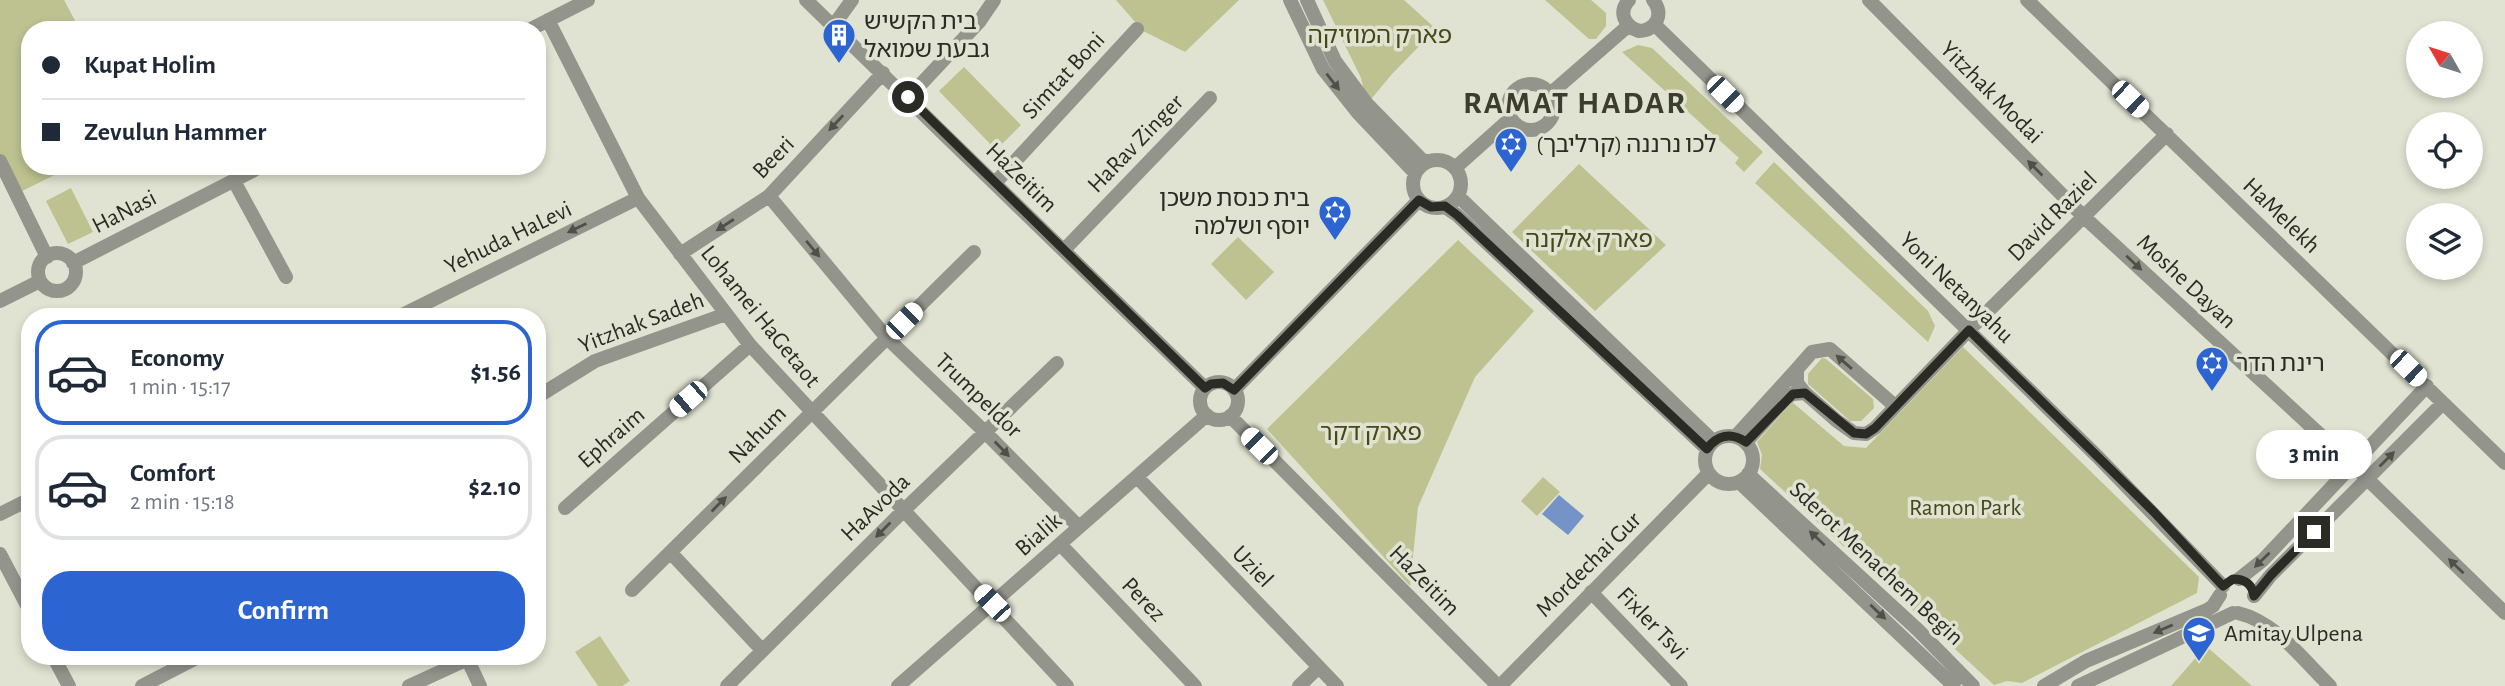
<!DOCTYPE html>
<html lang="en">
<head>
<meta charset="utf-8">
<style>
	:root { --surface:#fff; --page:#f6f6f7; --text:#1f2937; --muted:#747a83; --line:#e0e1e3; --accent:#2c65d2 }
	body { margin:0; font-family:"Alegreya Sans","Noto Sans Hebrew",sans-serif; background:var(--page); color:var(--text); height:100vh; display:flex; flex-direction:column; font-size:26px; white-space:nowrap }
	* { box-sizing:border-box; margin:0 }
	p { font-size:23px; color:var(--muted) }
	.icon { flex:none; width:38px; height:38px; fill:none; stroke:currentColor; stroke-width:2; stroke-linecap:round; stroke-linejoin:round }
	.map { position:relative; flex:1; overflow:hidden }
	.sheet { position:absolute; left:21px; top:308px; width:525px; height:357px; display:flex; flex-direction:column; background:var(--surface); border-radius:28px; box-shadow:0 4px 10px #0003 }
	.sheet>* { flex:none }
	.guide { position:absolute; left:21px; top:21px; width:525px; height:154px; border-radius:28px; box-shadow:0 4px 10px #0003; display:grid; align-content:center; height:154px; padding:0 21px; background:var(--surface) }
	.needle { width:46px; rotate:309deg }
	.controls { position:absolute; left:2406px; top:21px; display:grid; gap:14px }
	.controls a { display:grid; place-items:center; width:77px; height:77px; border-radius:50%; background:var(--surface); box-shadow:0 4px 10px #0003; font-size:35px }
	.end { position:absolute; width:32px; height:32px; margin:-16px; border:9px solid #2a2b24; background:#fff; box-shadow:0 0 0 4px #fff }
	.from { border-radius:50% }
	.bubble { position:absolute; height:49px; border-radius:24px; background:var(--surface); box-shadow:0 4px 10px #0003; font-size:23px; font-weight:700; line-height:49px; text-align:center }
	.car { position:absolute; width:21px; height:42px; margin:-21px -10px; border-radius:9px; box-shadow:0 0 5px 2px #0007; background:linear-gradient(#fff 24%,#345 0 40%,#fff 0 76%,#345 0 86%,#fff 0) }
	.guide b { display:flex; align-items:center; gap:24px; height:66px; font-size:26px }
	.guide b+b { border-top:2px solid var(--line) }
	.guide i { width:18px; height:18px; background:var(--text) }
	ul { padding:12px 0 0; list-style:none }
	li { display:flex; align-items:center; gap:21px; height:105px; margin:0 14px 10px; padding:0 7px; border:4px solid var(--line); border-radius:28px }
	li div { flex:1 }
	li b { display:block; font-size:26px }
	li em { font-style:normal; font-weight:700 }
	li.selected { border-color:var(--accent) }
	li>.icon { width:63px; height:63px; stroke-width:1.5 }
	.action { display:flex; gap:14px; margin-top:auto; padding:14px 21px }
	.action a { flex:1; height:80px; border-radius:28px; background:var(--accent); color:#fff; font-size:28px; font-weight:700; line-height:80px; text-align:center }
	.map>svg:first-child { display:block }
	.green { fill:#bdc290 }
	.water { fill:#7693c8 }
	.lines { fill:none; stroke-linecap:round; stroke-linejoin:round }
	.minor { stroke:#93948c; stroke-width:14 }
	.oneway { fill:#4f5048 }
	.route { stroke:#2a2b24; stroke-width:9 }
	.labels { text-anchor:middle; stroke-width:7; stroke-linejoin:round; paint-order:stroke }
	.poi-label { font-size:24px; fill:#2a2b24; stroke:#e0e3d1; text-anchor:start }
	.park-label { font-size:24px; fill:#454817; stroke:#e0e3d1 }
	.street-label { font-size:24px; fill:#2a2b24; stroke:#e0e3d1 }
	.district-label { font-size:32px; font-weight:bold; letter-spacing:2px; fill:#3c3d2f; stroke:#e0e3d1 }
</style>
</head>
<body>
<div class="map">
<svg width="2505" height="686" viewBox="0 0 2505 686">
	<rect width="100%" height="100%" fill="#e0e3d1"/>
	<!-- green -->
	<path class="green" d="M 0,0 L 64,0 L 80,30 L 30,30 L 30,166 L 68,166 L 69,168 L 16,194 L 0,161 Z
		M 1116,0 L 1239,0 L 1185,52 L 1143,31 Z
		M 1323,0 L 1404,0 L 1436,29 L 1392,74 L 1367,104 L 1361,78 Z
		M 1545,0 L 1591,0 L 1606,13 L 1606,26 L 1596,39 L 1589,39 Z
		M 1638,45 L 1652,48 L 1763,152 L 1744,172 L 1735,163 L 1739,158 L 1622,52 Z
		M 964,67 L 1021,125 L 996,150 L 939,91 Z
		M 1774,162 L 1928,311 L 1935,326 L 1928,342 L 1755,183 Z
		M 1579,164 L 1666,245 L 1595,311 L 1512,232 Z
		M 71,188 L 93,232 L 68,244 L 46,201 Z
		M 1238,237 L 1274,272 L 1246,300 L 1211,264 Z
		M 1458,240 L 1534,311 L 1475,377 L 1418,507 L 1410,586 L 1267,429 Z
		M 1963,347 L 2199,577 L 2197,593 L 2022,683 L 2007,681 L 1994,685 L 1760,469 L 1762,455 L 1757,442 L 1792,402 L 1844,446 L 1866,448 Z
		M 1822,358 L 1826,359 L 1873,399 L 1874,408 L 1861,421 L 1850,421 L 1808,384 L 1808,374 Z
		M 1543,477 L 1560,492 L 1537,516 L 1521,501 Z
		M 600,636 L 630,681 L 622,686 L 598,686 L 575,652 Z
		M 2206,646 L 2252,686 L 2171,686 Z"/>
	<!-- water -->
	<path class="water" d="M 1559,495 L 1584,516 L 1568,535 L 1542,514 Z"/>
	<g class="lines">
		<!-- minor -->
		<path class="minor" d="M 806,0 L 1205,388
			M 1290,0 L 1323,69 L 1358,113 L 1415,173
			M 1307,0 L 1335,61 L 1367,104 L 1421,159 L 1427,162
			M 1629,0 C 1618,12 1624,26 1639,31 C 1657,30 1664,14 1653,0
			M 1869,0 L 2084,217 L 2353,465 L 2505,613
			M 2027,0 L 2505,463
			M 548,20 L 638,198 L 750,345 L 1067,686
			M 834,25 L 852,0
			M 1655,25 L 2098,457 L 2223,586
			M 529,30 L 588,0
			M1508 107a23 23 0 1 1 46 0a23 23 0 1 1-46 0Z
			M 1550,94 L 1628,26
			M 908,98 L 979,22 L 994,0
			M1413 184a24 24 0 1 1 48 0a24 24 0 1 1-48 0Z
			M 0,161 L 47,257
			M 1455,168 L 1511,118
			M 234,181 L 286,277
			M 995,183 L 1137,29
			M 769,196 L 887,338 L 985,432 L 1079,527
			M 1458,196 L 1713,441
			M 1445,207 L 1457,215 L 1707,449
			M 1064,250 L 1210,98
			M38 272a19 19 0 1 1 38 0a19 19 0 1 1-38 0Z
			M 680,254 L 769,196 L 883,73
			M 73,263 L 262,166
			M 0,301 L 40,281
			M 398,317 L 638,198
			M1200 401a19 19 0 1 1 38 0a19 19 0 1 1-38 0Z
			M 1234,390 L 1419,200
			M 537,397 L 595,361 L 726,314
			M 1895,406 L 1830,349 L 1812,352 L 1797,369 L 1797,383 L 1805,393 L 1837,421 L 1854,433 L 1866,434 L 1875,428 L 1969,330 L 2167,134
			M 1230,416 L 1498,686
			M1705 460a24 24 0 1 1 48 0a24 24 0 1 1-48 0Z
			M 1736,436 L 1797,369
			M 1746,442 L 1786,398 L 1793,394 L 1805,393
			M 1748,474 L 1918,630 L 1973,686
			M 1137,477 L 1337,686
			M 1739,482 L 1954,686
			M 565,508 L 750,345
			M 0,514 L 30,499
			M 1060,544 L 1195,686
			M 670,552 L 762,650
			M 0,554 L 30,611
			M 2239,579 L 2263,560 L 2427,386
			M 632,590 L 974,252
			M 1591,592 L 1681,686
			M 2254,596 L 2271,575 L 2443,403
			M 2238,613 C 2276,622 2303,660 2330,686
			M 53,656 L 69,686
			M 466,656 L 480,686
			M 142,686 L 200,656
			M 409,686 L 468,659
			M 727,686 L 903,511 L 1057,363
			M 898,686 L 1207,415
			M 1299,686 L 1319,667
			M 1500,686 L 1708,474
			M 2044,686 L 2086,661 L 2207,610 L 2213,606 L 2220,595
			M 2078,686 L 2233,613"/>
	</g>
	<!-- one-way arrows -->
	<defs><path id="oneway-solid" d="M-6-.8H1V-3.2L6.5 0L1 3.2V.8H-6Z" transform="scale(1.75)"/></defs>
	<g class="oneway">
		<use href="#oneway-solid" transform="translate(1333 82) rotate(52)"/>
		<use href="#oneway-solid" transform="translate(836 123) rotate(133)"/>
		<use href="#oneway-solid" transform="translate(2035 168) rotate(-135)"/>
		<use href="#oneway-solid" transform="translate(725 225) rotate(147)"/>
		<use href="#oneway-solid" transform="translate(577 228) rotate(154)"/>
		<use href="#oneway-solid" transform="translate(813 249) rotate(50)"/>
		<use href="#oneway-solid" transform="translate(2134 263) rotate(43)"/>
		<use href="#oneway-solid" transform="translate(1844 362) rotate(-139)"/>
		<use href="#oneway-solid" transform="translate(1002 449) rotate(46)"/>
		<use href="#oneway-solid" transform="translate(2387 459) rotate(-45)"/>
		<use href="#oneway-solid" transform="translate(719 504) rotate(-45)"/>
		<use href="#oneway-solid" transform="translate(883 530) rotate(135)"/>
		<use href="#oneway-solid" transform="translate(1817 538) rotate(-137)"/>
		<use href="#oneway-solid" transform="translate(2262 560) rotate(136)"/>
		<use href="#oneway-solid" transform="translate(2456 566) rotate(-136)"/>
		<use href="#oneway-solid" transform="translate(1878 612) rotate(43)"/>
		<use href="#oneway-solid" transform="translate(2163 629) rotate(157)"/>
	</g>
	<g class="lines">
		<!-- route -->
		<path class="route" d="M 908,97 L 1205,388 L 1211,384 L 1223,383 L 1234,390 L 1419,200 L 1431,207 L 1445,206 L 1457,215 L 1707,449 C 1717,435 1731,432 1746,442 L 1793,394 L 1805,393 L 1854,433 L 1866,434 L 1875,428 L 1969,330 L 2153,511 L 2223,586 L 2233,579 C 2245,579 2252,584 2254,596 L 2271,575 L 2314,532"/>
	</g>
	<!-- icons -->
	<defs>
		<symbol id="building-pin" viewBox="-11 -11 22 30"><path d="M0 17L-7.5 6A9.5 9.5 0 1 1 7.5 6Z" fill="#2c65d2" stroke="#e0e3d1"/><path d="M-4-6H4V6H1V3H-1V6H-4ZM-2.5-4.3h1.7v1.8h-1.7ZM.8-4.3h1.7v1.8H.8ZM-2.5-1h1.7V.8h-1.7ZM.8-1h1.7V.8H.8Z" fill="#fff"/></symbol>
		<symbol id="synagogue-pin" viewBox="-11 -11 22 30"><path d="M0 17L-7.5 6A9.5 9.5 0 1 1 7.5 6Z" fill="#2c65d2" stroke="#e0e3d1"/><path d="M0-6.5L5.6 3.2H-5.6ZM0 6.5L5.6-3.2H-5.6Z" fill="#fff"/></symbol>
		<symbol id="school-pin" viewBox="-11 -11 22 30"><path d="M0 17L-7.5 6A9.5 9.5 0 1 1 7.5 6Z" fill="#2c65d2" stroke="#e0e3d1"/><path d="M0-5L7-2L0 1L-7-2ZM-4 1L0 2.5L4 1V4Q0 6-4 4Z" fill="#fff"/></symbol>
	</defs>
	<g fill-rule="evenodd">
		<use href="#building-pin" x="820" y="16" width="38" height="52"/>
		<use href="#synagogue-pin" x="1492" y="125" width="38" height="52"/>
		<use href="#synagogue-pin" x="1316" y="193" width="38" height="52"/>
		<use href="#synagogue-pin" x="2193" y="344" width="38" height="52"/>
		<use href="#school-pin" x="2180" y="614" width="38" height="52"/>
	</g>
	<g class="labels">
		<!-- poi labels -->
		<g class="poi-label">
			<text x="864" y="29">בית הקשיש<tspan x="864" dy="28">גבעת שמואל</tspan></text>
			<text x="1536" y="152">לכו נרננה (קרליבך)</text>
			<text x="1310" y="206" text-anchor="end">בית כנסת משכן<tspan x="1310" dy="28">יוסף ושלמה</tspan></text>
			<text x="2236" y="371">רינת הדר</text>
			<text x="2224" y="641">Amitay Ulpena</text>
		</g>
		<!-- park labels -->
		<g class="park-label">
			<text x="1380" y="43">פארק המוזיקה</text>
			<text x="1589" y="247">פארק אלקנה</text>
			<text x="1371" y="440">פארק דקר</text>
			<text x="1965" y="515">Ramon Park</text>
		</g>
		<!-- street labels -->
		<g class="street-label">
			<text transform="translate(1063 75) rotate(-47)" y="8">Simtat Boni</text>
			<text transform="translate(1992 92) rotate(45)" y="8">Yitzhak Modai</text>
			<text transform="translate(1135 143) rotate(-46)" y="8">HaRav Zinger</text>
			<text transform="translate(773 157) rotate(-46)" y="8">Beeri</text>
			<text transform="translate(1022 177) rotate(44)" y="8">HaZeitim</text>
			<text transform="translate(124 211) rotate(-27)" y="8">HaNasi</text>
			<text transform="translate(2282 215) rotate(44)" y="8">HaMelekh</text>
			<text transform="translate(2052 216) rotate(-45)" y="8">David Raziel</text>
			<text transform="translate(508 237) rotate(-26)" y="8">Yehuda HaLevi</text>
			<text transform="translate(2187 281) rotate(43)" y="8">Moshe Dayan</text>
			<text transform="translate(1957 287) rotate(44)" y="8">Yoni Netanyahu</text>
			<text transform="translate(761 316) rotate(51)" y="8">Lohamei HaGetaot</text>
			<text transform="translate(641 322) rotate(-21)" y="8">Yitzhak Sadeh</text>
			<text transform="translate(979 395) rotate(44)" y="8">Trumpeldor</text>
			<text transform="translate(757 434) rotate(-45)" y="8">Nahum</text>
			<text transform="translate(611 437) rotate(-41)" y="8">Ephraim</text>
			<text transform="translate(875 507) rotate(-44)" y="8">HaAvoda</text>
			<text transform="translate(1038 534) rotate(-41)" y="8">Bialik</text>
			<text transform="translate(1877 563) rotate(43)" y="8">Sderot Menachem Begin</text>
			<text transform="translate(1588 564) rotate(-45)" y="8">Mordechai Gur</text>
			<text transform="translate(1253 566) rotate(46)" y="8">Uziel</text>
			<text transform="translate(1425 580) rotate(45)" y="8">HaZeitim</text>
			<text transform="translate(1144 599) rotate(46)" y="8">Perez</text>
			<text transform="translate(1653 623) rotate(46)" y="8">Fixler Tsvi</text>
		</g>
		<!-- district labels -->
		<g class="district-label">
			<text x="1575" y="113">RAMAT HADAR</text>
		</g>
	</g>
</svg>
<div class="controls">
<a><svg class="needle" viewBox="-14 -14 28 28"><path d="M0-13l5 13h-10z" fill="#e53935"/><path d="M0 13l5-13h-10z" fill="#747a83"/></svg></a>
<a><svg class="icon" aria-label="locate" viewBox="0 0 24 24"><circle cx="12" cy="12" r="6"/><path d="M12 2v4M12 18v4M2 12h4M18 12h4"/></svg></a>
<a><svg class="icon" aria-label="layers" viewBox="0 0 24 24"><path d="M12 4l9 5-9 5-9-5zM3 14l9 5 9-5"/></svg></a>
</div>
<i class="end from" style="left:908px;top:97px"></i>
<i class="end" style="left:2314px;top:532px"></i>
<div class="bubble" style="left:2256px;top:430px;width:116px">3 min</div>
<i class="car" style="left:1725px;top:94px;rotate:135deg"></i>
<i class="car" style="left:2130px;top:99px;rotate:134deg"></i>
<i class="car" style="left:904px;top:321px;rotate:45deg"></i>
<i class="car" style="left:2408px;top:368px;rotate:134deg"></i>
<i class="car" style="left:688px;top:399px;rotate:229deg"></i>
<i class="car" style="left:1259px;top:446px;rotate:315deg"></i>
<i class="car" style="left:992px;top:603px;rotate:316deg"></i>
<div class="guide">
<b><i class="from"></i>Kupat Holim</b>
<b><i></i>Zevulun Hammer</b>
</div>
<section class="sheet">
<ul>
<li class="selected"><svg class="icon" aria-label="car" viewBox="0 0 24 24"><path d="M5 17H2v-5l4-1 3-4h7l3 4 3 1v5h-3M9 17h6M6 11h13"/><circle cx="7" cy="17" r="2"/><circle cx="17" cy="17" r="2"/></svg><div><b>Economy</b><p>1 min · 15:17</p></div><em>$1.56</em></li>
<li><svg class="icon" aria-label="car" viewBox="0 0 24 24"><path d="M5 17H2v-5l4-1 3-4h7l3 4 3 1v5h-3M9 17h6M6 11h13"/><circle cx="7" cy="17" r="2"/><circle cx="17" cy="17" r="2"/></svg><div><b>Comfort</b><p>2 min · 15:18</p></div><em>$2.10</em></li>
</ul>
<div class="action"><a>Confirm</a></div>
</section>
</div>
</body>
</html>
